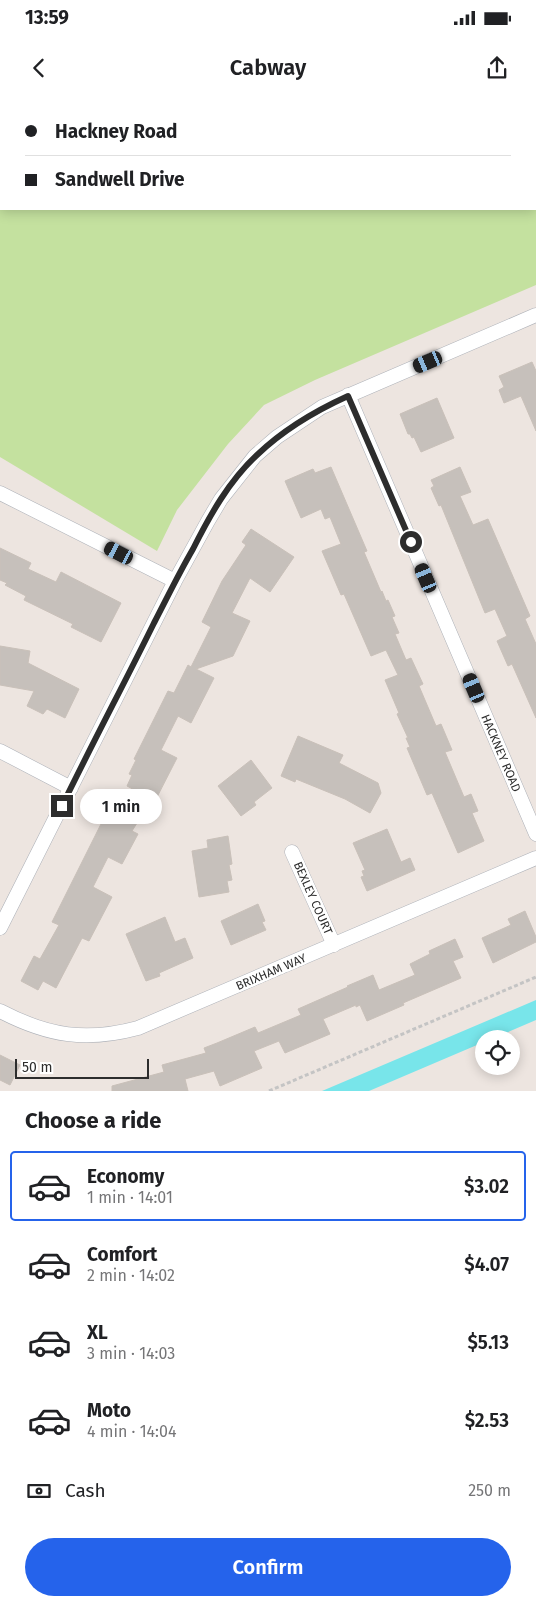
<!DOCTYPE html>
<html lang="en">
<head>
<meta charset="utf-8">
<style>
	:root { --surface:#fff; --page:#f2f2f2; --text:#202124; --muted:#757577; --line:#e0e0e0; --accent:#2563eb }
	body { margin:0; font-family:"Fira Sans",sans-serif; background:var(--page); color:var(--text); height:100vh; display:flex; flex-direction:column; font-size:19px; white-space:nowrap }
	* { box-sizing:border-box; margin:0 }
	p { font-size:16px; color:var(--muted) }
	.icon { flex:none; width:28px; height:28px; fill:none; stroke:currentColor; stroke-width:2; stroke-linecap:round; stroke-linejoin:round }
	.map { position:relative; height:991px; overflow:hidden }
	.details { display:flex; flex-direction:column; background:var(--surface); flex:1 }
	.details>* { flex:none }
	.hud { position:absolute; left:0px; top:0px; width:536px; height:110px; box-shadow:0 2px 12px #0003; display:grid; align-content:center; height:110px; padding:0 25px; background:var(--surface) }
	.tools { position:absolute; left:475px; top:930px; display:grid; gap:10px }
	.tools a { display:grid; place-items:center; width:45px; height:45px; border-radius:50%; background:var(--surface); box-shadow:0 2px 12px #0003; font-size:25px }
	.scale { position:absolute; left:15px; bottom:12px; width:134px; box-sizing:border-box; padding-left:5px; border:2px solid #2d2d2d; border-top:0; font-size:14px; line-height:18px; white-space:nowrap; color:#2d2d2d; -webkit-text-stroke:4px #fff; paint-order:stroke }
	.end { position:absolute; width:22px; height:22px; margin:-11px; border:6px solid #2d2d2d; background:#fff; box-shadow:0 0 0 2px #fff }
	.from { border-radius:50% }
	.bubble { position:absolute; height:35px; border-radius:18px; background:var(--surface); box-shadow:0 2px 12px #0003; font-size:16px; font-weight:600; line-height:35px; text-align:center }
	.car { position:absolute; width:15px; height:30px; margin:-15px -8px; border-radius:6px; box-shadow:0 0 4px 1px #0007; background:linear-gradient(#222 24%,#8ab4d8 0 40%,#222 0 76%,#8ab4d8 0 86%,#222 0) }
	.hud b { display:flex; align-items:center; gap:18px; height:48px; font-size:19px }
	.hud b+b { border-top:1px solid var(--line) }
	.hud i { width:12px; height:12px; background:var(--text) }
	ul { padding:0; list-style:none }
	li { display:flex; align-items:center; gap:15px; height:70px; margin:0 10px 8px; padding:0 15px; border:2px solid transparent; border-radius:5px }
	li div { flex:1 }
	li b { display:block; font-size:19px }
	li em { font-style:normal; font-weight:600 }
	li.current { border-color:var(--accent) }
	li>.icon { width:45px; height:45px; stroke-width:1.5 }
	h2 { padding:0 25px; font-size:22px; line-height:60px }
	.pay { display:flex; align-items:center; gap:12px; height:55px; padding:0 25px; font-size:19px }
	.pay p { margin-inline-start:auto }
	.cta { display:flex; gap:10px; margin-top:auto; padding:10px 25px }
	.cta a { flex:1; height:58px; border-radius:30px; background:var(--accent); color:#fff; font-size:20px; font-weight:600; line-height:58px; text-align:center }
	.status { display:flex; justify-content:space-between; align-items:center; height:35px; padding:0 25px; background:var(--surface); direction:ltr }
	.status svg { height:14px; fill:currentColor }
	header { display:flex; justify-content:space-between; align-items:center; height:65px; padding:0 25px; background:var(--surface); font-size:22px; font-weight:600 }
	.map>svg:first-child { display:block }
	.green { fill:#c4e19f }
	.water { fill:#78e5ea }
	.building { fill:#c6c0bb; stroke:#c9c0b9 }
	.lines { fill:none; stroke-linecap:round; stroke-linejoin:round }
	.minor-casing { stroke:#adb1b8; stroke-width:15 }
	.path { stroke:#c4c4c4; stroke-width:3; stroke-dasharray:4 2.5; stroke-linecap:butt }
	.minor { stroke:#fff; stroke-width:14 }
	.route { stroke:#2d2d2d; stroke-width:6 }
	.labels { text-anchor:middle; stroke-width:4.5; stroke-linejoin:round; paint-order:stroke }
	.street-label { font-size:12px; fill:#2d2d2d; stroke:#fff }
</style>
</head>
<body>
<div class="status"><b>13:59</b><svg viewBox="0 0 49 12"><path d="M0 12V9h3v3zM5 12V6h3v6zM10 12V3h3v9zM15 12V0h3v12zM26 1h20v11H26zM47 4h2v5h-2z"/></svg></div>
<header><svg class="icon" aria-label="back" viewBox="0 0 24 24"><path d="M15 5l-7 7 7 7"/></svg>Cabway<svg class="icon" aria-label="share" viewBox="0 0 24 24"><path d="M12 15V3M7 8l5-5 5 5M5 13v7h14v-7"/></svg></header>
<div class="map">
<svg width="536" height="991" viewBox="0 0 536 991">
	<rect width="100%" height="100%" fill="#ede5e0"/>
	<!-- green -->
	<path class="green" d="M 16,0 L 536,0 L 536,185 L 315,280 L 264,305 L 228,344 L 177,410 L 157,451 L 0,357 L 0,37 L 1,34 L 1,109 L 535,109 L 535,1 L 16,1 Z"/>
	<!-- water -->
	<path class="water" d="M 536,900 L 536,920 L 492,939 L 484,939 L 484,942 L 369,991 L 322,991 Z"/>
	<!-- building -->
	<path class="building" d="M 532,262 L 536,271 L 536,331 L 521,296 L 504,303 L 499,290 L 504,287 L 499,276 Z
		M 437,298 L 454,338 L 421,352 L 414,337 L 412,338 L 410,334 L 408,334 L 400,314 Z
		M 331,367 L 367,451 L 364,452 L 381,492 L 382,491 L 386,501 L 388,500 L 395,516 L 392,517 L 399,533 L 395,534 L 406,560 L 411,558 L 423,584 L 419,586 L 436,626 L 441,624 L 452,650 L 445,652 L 464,697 L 471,694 L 478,711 L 472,713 L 484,741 L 458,753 L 432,693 L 427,695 L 407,648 L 410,647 L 406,638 L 408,638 L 397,614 L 399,613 L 385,580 L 398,575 L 386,550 L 371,556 L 344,494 L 341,495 L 322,451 L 341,444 L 330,417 L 325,419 L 321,409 L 301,418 L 285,381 L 313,369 L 315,373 Z
		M 460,367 L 471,392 L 460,396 L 473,425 L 488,419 L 530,516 L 525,519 L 536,544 L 536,618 L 512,564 L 508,566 L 497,541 L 507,536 L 495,509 L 485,513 L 441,405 L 439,406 L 431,388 L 434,386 L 431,380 Z
		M 251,429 L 294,457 L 270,492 L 250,478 L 232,513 L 250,521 L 233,556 L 196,569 L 214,578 L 191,623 L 178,616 L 161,650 L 177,658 L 155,701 L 127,686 L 132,675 L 129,674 L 136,660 L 134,659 L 168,591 L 174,593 L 188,565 L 191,567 L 211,527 L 202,522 L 222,481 L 246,445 L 242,442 Z
		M 0,448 L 31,463 L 28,469 L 56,482 L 61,472 L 121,503 L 101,542 L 71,527 L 73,524 L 24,500 L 26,496 L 5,485 L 7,483 L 0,480 Z
		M 0,546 L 30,551 L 28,563 L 79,589 L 65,618 L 47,609 L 43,614 L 27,606 L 34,591 L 0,585 Z
		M 298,636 L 343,655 L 339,663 L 378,683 L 381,693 L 370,713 L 345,699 L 296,679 L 295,682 L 281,676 Z
		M 251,660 L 272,688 L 254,702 L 256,705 L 241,716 L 218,686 Z
		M 109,708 L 137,723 L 132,731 L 138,734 L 122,764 L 108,757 L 93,787 L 112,797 L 89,841 L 82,838 L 56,888 L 43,881 L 38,890 L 21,881 L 34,856 L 40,859 L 59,825 L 52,822 Z
		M 387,729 L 401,762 L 410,758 L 415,770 L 367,791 L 361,777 L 364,776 L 362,771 L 365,770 L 353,743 Z
		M 228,736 L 232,764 L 229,765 L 232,780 L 227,781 L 229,792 L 199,797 L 192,751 L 208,748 L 207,740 Z
		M 258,804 L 265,821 L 262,822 L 266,830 L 231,845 L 221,821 Z
		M 525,811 L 536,837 L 536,842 L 493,863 L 482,838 L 511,825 L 508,819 Z
		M 165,817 L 175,842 L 185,838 L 193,858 L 159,873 L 160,876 L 146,881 L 126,834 Z
		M 455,839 L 463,857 L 453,861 L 461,878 L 403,903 L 404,905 L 367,921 L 360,905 L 356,907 L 356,905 L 323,919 L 330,934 L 285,953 L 279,941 L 254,951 L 262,968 L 220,986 L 214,971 L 185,979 L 188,991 L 112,991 L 112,986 L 164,972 L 162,965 L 206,953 L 204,948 L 217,943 L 255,927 L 258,933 L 301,915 L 298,909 L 348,887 L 347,886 L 373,875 L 379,890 L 415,875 L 410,864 L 430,854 L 429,851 Z
		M 0,955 L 20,965 L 10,985 L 0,980 Z"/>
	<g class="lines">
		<defs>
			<path id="minor" d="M 348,295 L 536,734
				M 0,393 L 175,481
				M 0,651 L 71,688
				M 292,752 L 334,845
				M 0,828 L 175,481 L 208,421 L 221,399 L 255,356 L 277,337 L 322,307 L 536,215
				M 0,911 C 48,936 86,942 138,928 L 536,758"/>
		</defs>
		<!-- minor casing -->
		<use href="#minor" class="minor-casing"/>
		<!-- path -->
		<path class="path" d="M 269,991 L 536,877"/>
		<!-- minor -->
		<use href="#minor" class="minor"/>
	</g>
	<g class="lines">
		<!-- route -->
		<path class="route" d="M 62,706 C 92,644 124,584 154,523 C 167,498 179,473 193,449 C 210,415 229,381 257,355 C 284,329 315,311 348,296 L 411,442"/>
	</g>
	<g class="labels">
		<!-- street labels -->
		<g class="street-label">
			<text transform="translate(501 653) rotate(67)" y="4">HACKNEY ROAD</text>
			<text transform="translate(313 798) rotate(66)" y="4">BEXLEY COURT</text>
			<text transform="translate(271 872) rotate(-23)" y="4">BRIXHAM WAY</text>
		</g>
	</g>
</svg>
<div class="tools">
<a><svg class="icon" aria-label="locate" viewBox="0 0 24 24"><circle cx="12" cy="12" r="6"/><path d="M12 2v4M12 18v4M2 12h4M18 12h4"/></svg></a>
</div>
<div class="scale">50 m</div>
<i class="end from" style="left:411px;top:442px"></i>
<i class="end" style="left:62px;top:706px"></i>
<div class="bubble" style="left:80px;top:689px;width:82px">1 min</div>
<i class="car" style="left:428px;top:262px;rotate:247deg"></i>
<i class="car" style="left:119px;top:453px;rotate:297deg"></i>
<i class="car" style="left:426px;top:478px;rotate:337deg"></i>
<i class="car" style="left:474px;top:588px;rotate:337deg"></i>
<div class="hud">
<b><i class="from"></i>Hackney Road</b>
<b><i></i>Sandwell Drive</b>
</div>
</div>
<section class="details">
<h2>Choose a ride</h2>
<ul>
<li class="current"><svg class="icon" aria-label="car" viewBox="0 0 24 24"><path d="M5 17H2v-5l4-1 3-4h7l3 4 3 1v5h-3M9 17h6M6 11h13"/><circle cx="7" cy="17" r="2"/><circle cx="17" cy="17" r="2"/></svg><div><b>Economy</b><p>1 min · 14:01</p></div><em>$3.02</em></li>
<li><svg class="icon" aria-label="car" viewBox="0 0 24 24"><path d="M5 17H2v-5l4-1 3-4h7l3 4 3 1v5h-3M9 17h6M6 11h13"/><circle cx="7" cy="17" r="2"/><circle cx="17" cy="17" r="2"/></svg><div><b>Comfort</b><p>2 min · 14:02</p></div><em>$4.07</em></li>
<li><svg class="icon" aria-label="car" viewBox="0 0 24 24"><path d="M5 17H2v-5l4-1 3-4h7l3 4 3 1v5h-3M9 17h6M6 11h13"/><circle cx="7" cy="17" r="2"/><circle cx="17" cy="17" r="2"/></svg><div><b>XL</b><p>3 min · 14:03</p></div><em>$5.13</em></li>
<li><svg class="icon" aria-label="car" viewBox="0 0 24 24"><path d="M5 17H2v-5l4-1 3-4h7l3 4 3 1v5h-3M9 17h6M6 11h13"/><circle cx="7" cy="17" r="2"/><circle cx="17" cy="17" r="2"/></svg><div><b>Moto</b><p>4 min · 14:04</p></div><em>$2.53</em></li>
</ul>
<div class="pay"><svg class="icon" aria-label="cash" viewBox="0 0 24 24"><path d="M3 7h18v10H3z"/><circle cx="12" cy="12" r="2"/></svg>Cash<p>250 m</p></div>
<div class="cta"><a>Confirm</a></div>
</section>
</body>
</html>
